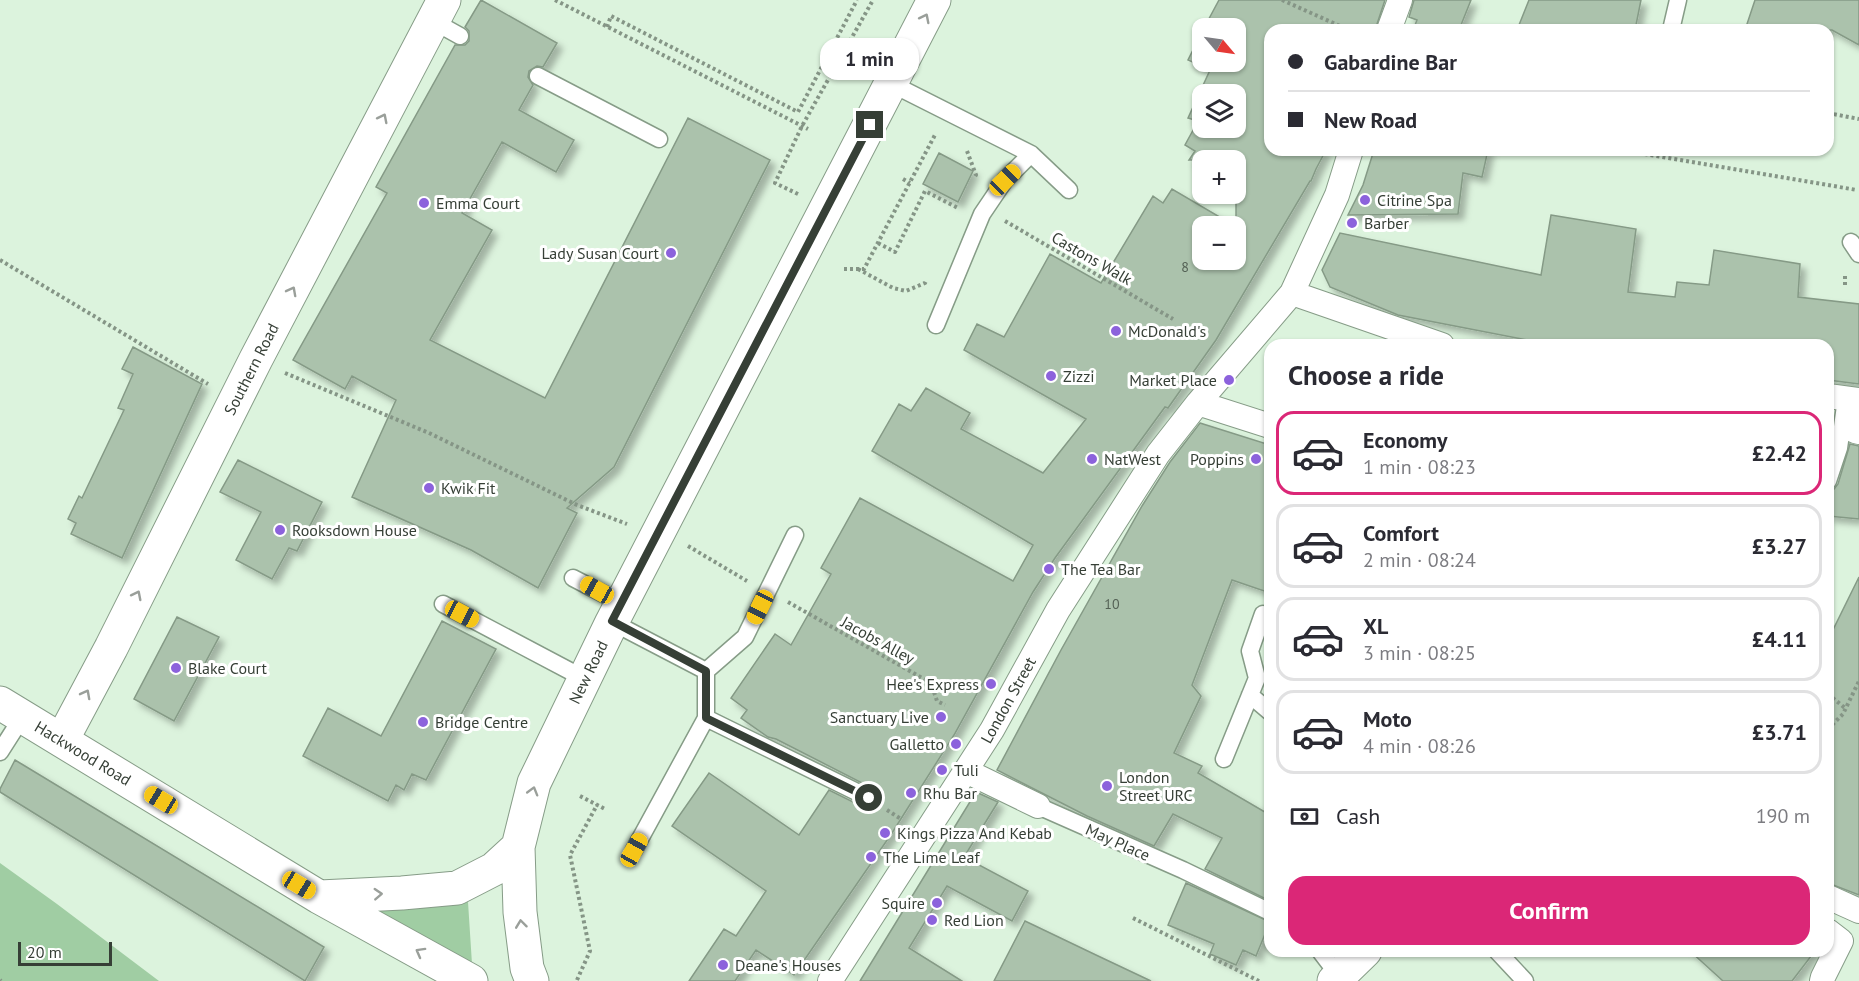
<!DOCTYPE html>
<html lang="en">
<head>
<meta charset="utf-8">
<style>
	:root { --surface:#fff; --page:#f2f2f3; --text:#2b2b33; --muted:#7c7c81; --line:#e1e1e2; --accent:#db2777 }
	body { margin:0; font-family:"PT Sans",sans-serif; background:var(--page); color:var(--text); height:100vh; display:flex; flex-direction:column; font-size:22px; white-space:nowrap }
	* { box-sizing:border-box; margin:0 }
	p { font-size:20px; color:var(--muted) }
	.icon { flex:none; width:33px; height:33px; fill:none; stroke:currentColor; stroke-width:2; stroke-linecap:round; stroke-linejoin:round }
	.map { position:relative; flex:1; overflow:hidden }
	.sheet { position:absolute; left:1264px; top:339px; width:570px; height:618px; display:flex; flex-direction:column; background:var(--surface); border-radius:18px; box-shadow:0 2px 4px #0004 }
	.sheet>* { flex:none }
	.guide { position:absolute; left:1264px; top:24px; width:570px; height:132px; border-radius:18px; box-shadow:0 2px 4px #0004; display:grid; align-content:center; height:132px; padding:0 24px; background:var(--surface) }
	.needle { width:39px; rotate:119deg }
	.tools { position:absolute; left:1192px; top:18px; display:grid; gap:12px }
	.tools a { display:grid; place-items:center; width:54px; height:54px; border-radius:12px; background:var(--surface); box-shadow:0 2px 4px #0004; font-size:30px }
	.scale { position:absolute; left:18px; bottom:15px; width:94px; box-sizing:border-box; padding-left:6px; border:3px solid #363f36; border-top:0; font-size:16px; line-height:21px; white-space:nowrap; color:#363f36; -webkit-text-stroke:4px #fff; paint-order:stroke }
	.end { position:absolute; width:27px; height:27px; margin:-14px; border:8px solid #363f36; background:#fff; box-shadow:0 0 0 3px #fff }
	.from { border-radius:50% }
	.bubble { position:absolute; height:42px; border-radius:18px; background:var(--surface); box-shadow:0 2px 4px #0004; font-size:20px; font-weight:600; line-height:42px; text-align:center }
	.car { position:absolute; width:18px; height:36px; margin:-18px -9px; border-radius:8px; box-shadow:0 0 4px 2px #0007; background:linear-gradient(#f5c518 24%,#345 0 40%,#f5c518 0 76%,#345 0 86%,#f5c518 0) }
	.guide b { display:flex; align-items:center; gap:21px; height:57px; font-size:22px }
	.guide b+b { border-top:2px solid var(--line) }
	.guide i { width:15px; height:15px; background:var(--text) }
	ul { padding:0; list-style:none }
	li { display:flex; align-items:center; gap:18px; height:84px; margin:0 12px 9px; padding:0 12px; border:3px solid var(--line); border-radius:18px }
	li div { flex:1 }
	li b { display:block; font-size:22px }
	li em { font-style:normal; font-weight:600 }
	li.current { border-color:var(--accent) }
	li>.icon { width:54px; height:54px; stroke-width:1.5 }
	h2 { padding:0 24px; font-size:27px; line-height:72px }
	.pay { display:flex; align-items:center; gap:15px; height:66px; padding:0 24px; font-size:22px }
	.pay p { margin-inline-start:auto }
	.action { display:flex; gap:12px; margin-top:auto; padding:12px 24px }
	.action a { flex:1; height:69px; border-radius:18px; background:var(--accent); color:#fff; font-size:24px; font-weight:600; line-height:69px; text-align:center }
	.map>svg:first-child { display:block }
	.green { fill:#a0cda3 }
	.building { fill:#abc2ac; stroke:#859a86; stroke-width:1.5; fill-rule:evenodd; filter:url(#shadow) }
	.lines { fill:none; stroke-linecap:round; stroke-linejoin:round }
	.service-casing { stroke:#869c87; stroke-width:19 }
	.pedestrian-casing { stroke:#869c87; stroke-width:26 }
	.minor-casing { stroke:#869c87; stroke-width:35 }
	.tertiary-casing { stroke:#869c87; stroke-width:35 }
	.path { stroke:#859586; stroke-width:4; stroke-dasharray:3 3; stroke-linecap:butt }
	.service { stroke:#fff; stroke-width:16 }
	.pedestrian { stroke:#fff; stroke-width:24 }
	.minor { stroke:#fff; stroke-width:33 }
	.tertiary { stroke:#fff; stroke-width:33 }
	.oneway { stroke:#9a9f9a }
	.route { stroke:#363f36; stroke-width:8 }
	.poi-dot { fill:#8c62dc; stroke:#fff; stroke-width:2 }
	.labels { text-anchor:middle; stroke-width:6; stroke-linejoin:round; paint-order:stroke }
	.number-label { font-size:14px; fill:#536054 }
	.poi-label { font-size:16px; fill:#363f36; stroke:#fff; text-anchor:start }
	.street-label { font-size:16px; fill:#363f36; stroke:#fff }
</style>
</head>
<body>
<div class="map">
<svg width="1859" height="981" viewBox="0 0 1859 981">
	<defs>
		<filter id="shadow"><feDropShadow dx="5.5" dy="5.5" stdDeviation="3" flood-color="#0004"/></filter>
	</defs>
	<rect width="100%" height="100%" fill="#dcf3dd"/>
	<!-- green -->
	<path class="green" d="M 0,863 L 57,904 L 159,981 L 0,981 Z
		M 468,902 L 472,964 L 366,908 L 428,908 Z"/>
	<!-- building -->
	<path class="building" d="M 481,0 L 557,43 L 543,67 L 537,66 L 529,71 L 528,77 L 533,85 L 519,110 L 574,140 L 556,172 L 502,142 L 462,213 L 492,230 L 430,340 L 545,398 L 688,118 L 770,160 L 614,467 L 567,508 L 577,513 L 538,588 L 471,550 L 352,497 L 396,400 L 352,376 L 345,389 L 293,360 L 387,193 L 376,187 L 455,45 L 465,45 L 469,41 L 469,31 L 465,27 Z
		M 1219,0 L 1385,0 L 1375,30 L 1270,30 L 1270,150 L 1326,150 L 1316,169 L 1311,181 L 1310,181 L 1216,340 L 1168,408 L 1165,407 L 1055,558 L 1033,592 L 954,735 L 892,833 L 794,975 L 756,950 L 735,981 L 689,981 L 724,929 L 736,936 L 766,891 L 672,826 L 709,773 L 799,835 L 829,790 L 865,808 L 874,807 L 879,802 L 878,793 L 874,789 L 776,739 L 768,737 L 741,718 L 747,710 L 731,698 L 775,634 L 791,645 L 831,574 L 821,568 L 860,498 L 1013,581 L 1033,545 L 872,451 L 899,404 L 911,411 L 926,388 L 970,413 L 961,429 L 1043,473 L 1086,419 L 964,350 L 977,324 L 1004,337 L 1050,254 L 1101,283 L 1153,196 L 1163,203 L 1172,189 L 1235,226 L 1203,226 L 1203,260 L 1236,260 L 1236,160 L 1189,160 L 1195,151 L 1185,145 L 1198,121 L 1188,118 L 1210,70 L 1188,60 L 1203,30 L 1203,62 L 1236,62 L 1236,28 L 1204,28 ZM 1203,94 L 1236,94 L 1236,128 L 1203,128 Z
		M 1414,0 L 1471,0 L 1459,30 L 1413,30 L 1417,20 L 1409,17 Z
		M 1529,0 L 1641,0 L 1635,30 L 1517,30 Z
		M 1755,0 L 1859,0 L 1859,45 L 1832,30 L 1745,30 Z
		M 1374,150 L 1488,150 L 1482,177 L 1463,173 L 1458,214 L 1348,215 L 1363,185 Z
		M 939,153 L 973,171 L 958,202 L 923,184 Z
		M 1551,215 L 1636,229 L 1628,292 L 1675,297 L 1677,282 L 1709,285 L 1714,250 L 1800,264 L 1798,297 L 1859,304 L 1859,384 L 1828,380 L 1828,345 L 1553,345 L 1398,315 L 1330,287 L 1322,270 L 1340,233 L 1541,275 Z
		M 133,347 L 202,384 L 122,558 L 71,534 L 76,523 L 68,519 L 79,496 L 82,498 L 124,410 L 118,408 L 133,374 L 122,369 Z
		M 1200,423 L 1270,445 L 1270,593 L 1232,580 L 1192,685 L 1201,696 L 1174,753 L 1202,766 L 1198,773 L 1270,815 L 1270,901 L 1205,869 L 1222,838 L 1173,814 L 1154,846 L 1087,816 L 997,770 L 1061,650 L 1142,506 L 1170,462 Z
		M 1850,444 L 1859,446 L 1859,519 L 1828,516 L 1828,491 L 1834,489 L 1838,484 Z
		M 238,460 L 322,502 L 297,551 L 289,548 L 272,579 L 236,560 L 261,512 L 220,492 Z
		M 1859,577 L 1859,895 L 1828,883 L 1828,640 Z
		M 177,617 L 219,637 L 174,721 L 134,699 Z
		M 442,621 L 496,649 L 426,780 L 412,774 L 404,790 L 396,785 L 388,801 L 303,756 L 328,708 L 381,736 Z
		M 15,760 L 324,947 L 305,981 L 0,792 L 0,789 Z
		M 976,792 L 998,802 L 964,857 L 1028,891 L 1012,921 L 947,886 L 909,948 L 962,981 L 860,981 Z
		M 1186,883 L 1270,922 L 1256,956 L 1243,950 L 1236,965 L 1210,954 L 1214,944 L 1168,925 Z
		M 1025,921 L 1096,955 L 1151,981 L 994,981 Z
		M 1690,951 L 1815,951 L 1792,981 L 1723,981 Z"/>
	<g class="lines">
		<defs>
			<path id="service" d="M 433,21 L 460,36
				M 1671,30 L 1678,0
				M 538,76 L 659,139
				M 892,84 L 1031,154 L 1069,190
				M 1851,242 L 1859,254
				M 936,325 L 982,214 L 1005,180 L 1031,154
				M 1828,481 L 1839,448 L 1846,399
				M 573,578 L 623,604
				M 443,604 L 585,679
				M 612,622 L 706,671
				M 1250,695 L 1270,712
				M 706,718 L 869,798
				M 0,752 L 23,716
				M 1224,759 L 1257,678 L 1250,651 L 1263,614
				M 1038,806 L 1183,870 L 1270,912
				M 634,850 L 706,718 L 706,671 L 745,637 L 795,535
				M 1320,951 L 1339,976
				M 1497,951 L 1525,981"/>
			<path id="pedestrian" d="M 1389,30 L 1400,0
				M 1292,293 L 1442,345
				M 1828,396 L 1859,400
				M 1859,400 L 1855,431 L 1859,432
				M 1198,403 L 1270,426
				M 966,771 L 1038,806
				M 1828,897 L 1859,911
				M 830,981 L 992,730 L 1058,610 L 1158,454 L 1198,403 L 1292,293 L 1337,195 L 1351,150
				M 1822,981 L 1823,977 L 1841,941 L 1828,931"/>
			<path id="minor" d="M 62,740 L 111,648 L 256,359 L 444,0
				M 1334,981 L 1365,951"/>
			<path id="tertiary" d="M 0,703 L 319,897 L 471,981
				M 320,897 L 402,893 L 457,888 L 494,869 L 518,847
				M 532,981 L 527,968 L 520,912 L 518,847 L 534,783 L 612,622 L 934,0"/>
		</defs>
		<!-- service casing -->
		<use href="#service" class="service-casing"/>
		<!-- pedestrian casing -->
		<use href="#pedestrian" class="pedestrian-casing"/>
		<!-- minor casing -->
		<use href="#minor" class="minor-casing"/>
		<!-- tertiary casing -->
		<use href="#tertiary" class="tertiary-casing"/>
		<!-- path -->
		<path class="path" d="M 555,0 L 808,129
			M 1282,0 L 1349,30
			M 607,27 L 611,16 L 798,112 L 857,0
			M 1828,113 L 1859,119
			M 1621,150 L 1857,190
			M 967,151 L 976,175 L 974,178
			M 903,179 L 910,183
			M 798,194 L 775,183 L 802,126 L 873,0
			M 1005,221 L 1173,319
			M 878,243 L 895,252 L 925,191 L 958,208
			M 0,260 L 208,384
			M 844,269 L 864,269 L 936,133
			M 858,269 L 893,288 L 906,291 L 925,283 L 926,281
			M 1845,285 L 1845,273
			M 285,373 L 429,433 L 577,505 L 627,524
			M 688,546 L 747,581
			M 788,602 L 931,683 L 937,701 L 945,705
			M 1828,694 L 1845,708
			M 1828,729 L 1843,714 L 1859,681
			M 580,796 L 605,809
			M 887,810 L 901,819
			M 1133,918 L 1259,981
			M 0,980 L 1,981
			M 577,980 L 590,951 L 570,855 L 597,805"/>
		<!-- service -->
		<use href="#service" class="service"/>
		<!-- pedestrian -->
		<use href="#pedestrian" class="pedestrian"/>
		<!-- minor -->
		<use href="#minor" class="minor"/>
		<!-- tertiary -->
		<use href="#tertiary" class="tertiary"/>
	</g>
	<!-- one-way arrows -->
	<defs><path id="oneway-chevron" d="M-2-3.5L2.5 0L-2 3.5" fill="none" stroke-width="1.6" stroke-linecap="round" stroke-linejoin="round" transform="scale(1.5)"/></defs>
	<g class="oneway">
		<use href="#oneway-chevron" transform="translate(925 18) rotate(-63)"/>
		<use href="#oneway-chevron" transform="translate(383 118) rotate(-63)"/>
		<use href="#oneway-chevron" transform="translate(292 291) rotate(-62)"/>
		<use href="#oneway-chevron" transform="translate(137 595) rotate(-63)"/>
		<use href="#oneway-chevron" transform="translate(86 694) rotate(-62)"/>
		<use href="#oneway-chevron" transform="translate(533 791) rotate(-74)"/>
		<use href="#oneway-chevron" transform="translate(378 894) rotate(-3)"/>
		<use href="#oneway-chevron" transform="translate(521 924) rotate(-97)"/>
		<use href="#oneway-chevron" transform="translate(420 952) rotate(-151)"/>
	</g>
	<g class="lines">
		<!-- route -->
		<path class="route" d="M 869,798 L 706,718 L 706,671 L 612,621 L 870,125"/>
	</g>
	<!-- markers -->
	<g class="poi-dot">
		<circle cx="1365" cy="200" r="6"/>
		<circle cx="424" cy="203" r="6"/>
		<circle cx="1352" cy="223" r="6"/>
		<circle cx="671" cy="253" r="6"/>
		<circle cx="1116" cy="331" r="6"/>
		<circle cx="1051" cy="376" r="6"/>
		<circle cx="1229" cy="380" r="6"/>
		<circle cx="1092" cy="459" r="6"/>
		<circle cx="1256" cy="459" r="6"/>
		<circle cx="429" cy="488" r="6"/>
		<circle cx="280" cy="530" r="6"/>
		<circle cx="1049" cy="569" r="6"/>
		<circle cx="176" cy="668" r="6"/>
		<circle cx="991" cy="684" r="6"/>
		<circle cx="941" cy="717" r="6"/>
		<circle cx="423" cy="722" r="6"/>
		<circle cx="956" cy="744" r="6"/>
		<circle cx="942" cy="770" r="6"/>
		<circle cx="1107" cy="786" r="6"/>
		<circle cx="911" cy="793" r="6"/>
		<circle cx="885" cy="833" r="6"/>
		<circle cx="871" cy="857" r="6"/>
		<circle cx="937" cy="903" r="6"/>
		<circle cx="932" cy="920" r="6"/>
		<circle cx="723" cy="965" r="6"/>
	</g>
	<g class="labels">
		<!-- number labels -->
		<g class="number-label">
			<text x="1185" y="272">8</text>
			<text x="1112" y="609">10</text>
		</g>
		<!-- poi labels -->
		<g class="poi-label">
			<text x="1377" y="206">Citrine Spa</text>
			<text x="436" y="209">Emma Court</text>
			<text x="1364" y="229">Barber</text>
			<text x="659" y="259" text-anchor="end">Lady Susan Court</text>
			<text x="1128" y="337">McDonald's</text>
			<text x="1063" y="382">Zizzi</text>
			<text x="1217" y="386" text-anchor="end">Market Place</text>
			<text x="1104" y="465">NatWest</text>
			<text x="1244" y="465" text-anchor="end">Poppins</text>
			<text x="441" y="494">Kwik Fit</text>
			<text x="292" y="536">Rooksdown House</text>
			<text x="1061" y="575">The Tea Bar</text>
			<text x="188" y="674">Blake Court</text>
			<text x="979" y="690" text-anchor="end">Hee's Express</text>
			<text x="929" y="723" text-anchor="end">Sanctuary Live</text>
			<text x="435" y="728">Bridge Centre</text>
			<text x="944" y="750" text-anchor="end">Galletto</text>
			<text x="954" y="776">Tuli</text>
			<text x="1119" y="783">London<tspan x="1119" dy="18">Street URC</tspan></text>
			<text x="923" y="799">Rhu Bar</text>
			<text x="897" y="839">Kings Pizza And Kebab</text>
			<text x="883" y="863">The Lime Leaf</text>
			<text x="925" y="909" text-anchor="end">Squire</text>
			<text x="944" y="926">Red Lion</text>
			<text x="735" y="971">Deane's Houses</text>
		</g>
		<!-- street labels -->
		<g class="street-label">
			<text transform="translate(1092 258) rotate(30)" y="6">Castons Walk</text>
			<text transform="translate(251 369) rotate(-63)" y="6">Southern Road</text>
			<text transform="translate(878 640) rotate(29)" y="6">Jacobs Alley</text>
			<text transform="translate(588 672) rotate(-64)" y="6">New Road</text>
			<text transform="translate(1008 700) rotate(-61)" y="6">London Street</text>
			<text transform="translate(83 753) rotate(31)" y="6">Hackwood Road</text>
			<text transform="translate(1118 842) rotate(24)" y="6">May Place</text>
		</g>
	</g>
</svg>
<div class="tools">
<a><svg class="needle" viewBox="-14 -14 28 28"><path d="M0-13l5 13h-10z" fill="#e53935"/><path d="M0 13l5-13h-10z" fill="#7c7c81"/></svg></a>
<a><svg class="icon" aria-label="layers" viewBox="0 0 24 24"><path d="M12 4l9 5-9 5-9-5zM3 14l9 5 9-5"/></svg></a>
<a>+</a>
<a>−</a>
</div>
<div class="scale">20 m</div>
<i class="end from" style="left:869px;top:798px"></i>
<i class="end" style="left:870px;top:125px"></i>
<div class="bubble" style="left:820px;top:38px;width:99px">1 min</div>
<i class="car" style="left:1005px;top:180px;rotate:45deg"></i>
<i class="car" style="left:597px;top:590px;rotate:299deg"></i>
<i class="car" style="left:760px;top:607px;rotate:206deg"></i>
<i class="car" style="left:462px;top:614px;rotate:118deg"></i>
<i class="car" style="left:161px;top:800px;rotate:301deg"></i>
<i class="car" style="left:634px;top:850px;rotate:29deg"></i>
<i class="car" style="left:299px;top:885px;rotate:121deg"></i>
<div class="guide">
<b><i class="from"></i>Gabardine Bar</b>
<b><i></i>New Road</b>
</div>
<section class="sheet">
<h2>Choose a ride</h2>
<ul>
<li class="current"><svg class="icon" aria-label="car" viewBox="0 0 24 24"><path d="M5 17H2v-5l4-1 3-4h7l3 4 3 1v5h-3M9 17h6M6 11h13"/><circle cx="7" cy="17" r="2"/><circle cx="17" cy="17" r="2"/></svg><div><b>Economy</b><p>1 min · 08:23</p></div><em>£2.42</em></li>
<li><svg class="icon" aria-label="car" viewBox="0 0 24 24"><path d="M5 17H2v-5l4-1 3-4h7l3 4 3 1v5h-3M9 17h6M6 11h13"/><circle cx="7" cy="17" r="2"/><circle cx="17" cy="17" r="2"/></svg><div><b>Comfort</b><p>2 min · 08:24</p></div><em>£3.27</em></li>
<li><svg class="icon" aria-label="car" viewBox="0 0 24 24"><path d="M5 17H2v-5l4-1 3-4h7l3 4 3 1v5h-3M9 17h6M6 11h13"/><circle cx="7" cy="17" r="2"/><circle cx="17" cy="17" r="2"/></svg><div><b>XL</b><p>3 min · 08:25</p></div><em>£4.11</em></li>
<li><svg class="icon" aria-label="car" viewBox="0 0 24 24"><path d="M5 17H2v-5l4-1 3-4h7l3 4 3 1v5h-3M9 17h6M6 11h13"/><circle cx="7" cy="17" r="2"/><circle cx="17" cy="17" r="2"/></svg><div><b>Moto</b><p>4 min · 08:26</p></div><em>£3.71</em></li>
</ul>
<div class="pay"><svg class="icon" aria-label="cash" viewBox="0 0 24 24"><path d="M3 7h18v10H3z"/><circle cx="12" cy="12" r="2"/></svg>Cash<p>190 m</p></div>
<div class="action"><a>Confirm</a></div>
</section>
</div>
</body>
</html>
